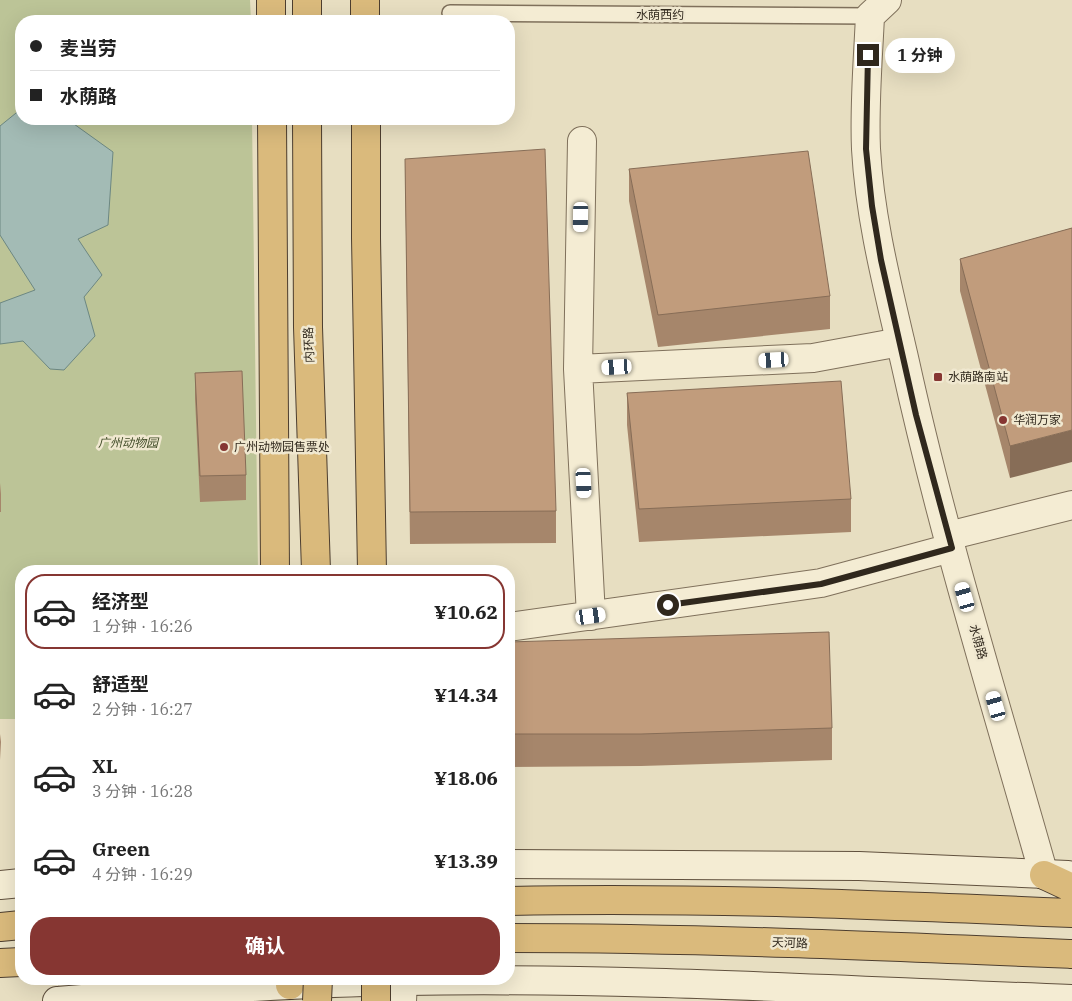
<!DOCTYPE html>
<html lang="zh">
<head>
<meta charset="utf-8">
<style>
	:root { --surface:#fff; --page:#f6f6f6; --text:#222; --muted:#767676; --line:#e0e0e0; --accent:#863632 }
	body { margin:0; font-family:"IBM Plex Serif","Noto Sans SC",serif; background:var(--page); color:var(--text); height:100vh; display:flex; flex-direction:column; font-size:19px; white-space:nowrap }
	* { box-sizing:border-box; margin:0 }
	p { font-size:16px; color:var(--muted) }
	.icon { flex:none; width:28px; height:28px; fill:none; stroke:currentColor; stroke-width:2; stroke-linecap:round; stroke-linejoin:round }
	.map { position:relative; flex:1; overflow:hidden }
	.side { position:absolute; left:15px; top:565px; width:500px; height:420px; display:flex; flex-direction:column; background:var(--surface); border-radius:20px; box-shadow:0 5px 20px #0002 }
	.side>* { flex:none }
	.banner { position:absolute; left:15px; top:15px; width:500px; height:110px; border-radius:20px; box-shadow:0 5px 20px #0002; display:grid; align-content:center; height:110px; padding:0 15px; background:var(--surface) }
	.end { position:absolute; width:22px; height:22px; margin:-11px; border:6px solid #30281d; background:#fff; box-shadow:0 0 0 2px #fff }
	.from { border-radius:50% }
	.bubble { position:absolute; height:35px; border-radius:18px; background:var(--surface); box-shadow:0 5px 20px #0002; font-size:16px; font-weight:700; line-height:35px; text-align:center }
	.car { position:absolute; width:15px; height:30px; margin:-15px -8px; border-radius:6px; box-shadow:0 0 4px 1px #0007; background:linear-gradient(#fff 24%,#345 0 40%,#fff 0 76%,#345 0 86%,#fff 0) }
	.banner b { display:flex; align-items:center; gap:18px; height:48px; font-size:19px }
	.banner b+b { border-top:1px solid var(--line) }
	.banner i { width:12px; height:12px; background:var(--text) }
	ul { padding:9px 0 0; list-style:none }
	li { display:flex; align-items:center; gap:15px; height:75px; margin:0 10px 8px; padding:0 5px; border:2px solid transparent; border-radius:20px }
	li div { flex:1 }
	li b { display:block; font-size:19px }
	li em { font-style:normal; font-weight:700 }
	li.on { border-color:var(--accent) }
	li>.icon { width:45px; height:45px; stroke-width:1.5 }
	.cta { display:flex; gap:10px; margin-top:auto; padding:10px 15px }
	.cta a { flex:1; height:58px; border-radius:20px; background:var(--accent); color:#fff; font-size:20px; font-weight:700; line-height:58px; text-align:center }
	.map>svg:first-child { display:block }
	.park { fill:#bcc497 }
	.water { fill:#a3bbb5; stroke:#6c8782 }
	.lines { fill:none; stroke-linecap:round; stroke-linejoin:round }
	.service-casing { stroke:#7f705b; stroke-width:18 }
	.minor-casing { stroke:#7f705b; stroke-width:30 }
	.tertiary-casing { stroke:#7f705b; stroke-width:30 }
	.secondary-casing { stroke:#61513e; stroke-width:30 }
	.trunk-casing { stroke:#4d3e2f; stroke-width:30 }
	.service { stroke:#f4ecd3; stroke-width:15 }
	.minor { stroke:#f4ecd3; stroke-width:28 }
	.tertiary { stroke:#f4ecd3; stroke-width:28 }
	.secondary { stroke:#f4ecd3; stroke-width:28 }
	.trunk { stroke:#daba7c; stroke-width:28 }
	.trunk-bridge-casing { stroke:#4d3e2f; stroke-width:30; stroke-linecap:butt }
	.trunk-bridge { stroke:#daba7c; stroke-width:28 }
	.wall { fill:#a6866b }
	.shaded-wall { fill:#876d57 }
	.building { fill:#c19c7c; stroke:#876d57 }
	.route { stroke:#30281d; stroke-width:6 }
	.poi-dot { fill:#863632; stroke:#f0e8d0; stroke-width:2 }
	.labels { text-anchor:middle; stroke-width:5; stroke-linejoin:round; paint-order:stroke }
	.street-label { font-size:12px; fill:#30281d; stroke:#f0e8d0 }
	.poi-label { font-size:12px; fill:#30281d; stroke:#f0e8d0; text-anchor:start }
	.park-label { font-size:12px; font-style:italic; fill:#3f4a26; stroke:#f0e8d0 }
</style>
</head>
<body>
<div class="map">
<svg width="1072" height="1001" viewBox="0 0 1072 1001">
	<rect width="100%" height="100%" fill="#e7dec1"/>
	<!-- park -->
	<path class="park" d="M 0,0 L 250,0 L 251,21 L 21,21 L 21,119 L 252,119 L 258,571 L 21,571 L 21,719 L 0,719 Z"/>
	<!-- water -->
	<path class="water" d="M 21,109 L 21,119 L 67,119 L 113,152 L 108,225 L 78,239 L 102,275 L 84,297 L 95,336 L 64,370 L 50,369 L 23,341 L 0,344 L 0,303 L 35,290 L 0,235 L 0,126 Z"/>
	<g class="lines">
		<defs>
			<path id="service" d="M 450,13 L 870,16"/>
			<path id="minor" d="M 582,141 L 578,369 L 591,616
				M 578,369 L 813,358 L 900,342
				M 948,536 L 1072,505
				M 509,627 L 821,583 L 951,548
				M 402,1001 L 403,981"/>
			<path id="tertiary" d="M 887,0 L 870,16 C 868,60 864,105 866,149 C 870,221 889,292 905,362 C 943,535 996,705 1044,875"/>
			<path id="secondary" d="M 509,864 L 859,866 L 1068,875
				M 0,885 L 21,883
				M 57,1001 C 173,992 288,983 404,981 C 627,977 849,991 1072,999"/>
			<path id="trunk" d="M 271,0 L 271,21
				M 307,0 L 307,21
				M 365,0 L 365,21
				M 272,119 L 275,571
				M 307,119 L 308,327 L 316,571
				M 366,119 L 366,238 L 372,571
				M 1044,875 L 1072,888
				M 509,901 C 696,897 885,905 1072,913
				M 0,927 L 21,925
				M 509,938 C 697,938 884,946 1072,954
				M 0,963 L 21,962
				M 290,985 L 290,979"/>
		</defs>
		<!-- service casing -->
		<use href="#service" class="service-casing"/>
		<!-- minor casing -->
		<use href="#minor" class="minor-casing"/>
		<!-- tertiary casing -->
		<use href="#tertiary" class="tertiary-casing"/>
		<!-- secondary casing -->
		<use href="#secondary" class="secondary-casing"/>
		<!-- trunk casing -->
		<use href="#trunk" class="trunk-casing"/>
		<!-- service -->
		<use href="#service" class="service"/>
		<!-- minor -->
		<use href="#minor" class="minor"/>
		<!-- tertiary -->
		<use href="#tertiary" class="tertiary"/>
		<!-- secondary -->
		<use href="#secondary" class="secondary"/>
		<!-- trunk -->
		<use href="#trunk" class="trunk"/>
		<defs>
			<path id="trunk-bridge" d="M 317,1001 L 318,979
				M 376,1001 L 376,979"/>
		</defs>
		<!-- trunk-bridge casing -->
		<use href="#trunk-bridge" class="trunk-bridge-casing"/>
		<!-- trunk-bridge -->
		<use href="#trunk-bridge" class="trunk-bridge"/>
	</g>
	<!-- wall -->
	<path class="wall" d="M 405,159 L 556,511 L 556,543 L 410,544 Z
		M 629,169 L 830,296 L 830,329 L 658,347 L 629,201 Z
		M 1072,228 L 1010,478 L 960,291 L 960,259 Z
		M 195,373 L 246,475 L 246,500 L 200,502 L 195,399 Z
		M 627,393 L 851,499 L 851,532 L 639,542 L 627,425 Z
		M 0,483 L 1,494 L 1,512 L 0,512 Z
		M 509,642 L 832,728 L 832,760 L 641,766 L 509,767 Z
		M 0,734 L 1,742 L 0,760 Z"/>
	<!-- shaded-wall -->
	<path class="shaded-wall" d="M 1072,430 L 1072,462 L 1010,478 L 1010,446 Z"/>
	<!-- building -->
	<path class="building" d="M 545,149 L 556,511 L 410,512 L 405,159 Z
		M 808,151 L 830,296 L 658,315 L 629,169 Z
		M 1072,228 L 1072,430 L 1010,446 L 960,259 Z
		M 242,371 L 246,475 L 200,476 L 195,373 Z
		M 841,381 L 851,499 L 639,509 L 627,393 Z
		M 829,632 L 832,728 L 641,734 L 509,734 L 509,642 Z"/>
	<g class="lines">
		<!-- route -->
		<path class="route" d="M 668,605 L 821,584 L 952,548 L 916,415 L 881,260 L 872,206 L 866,149 L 868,55"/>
	</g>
	<!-- markers -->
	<g class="poi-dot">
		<rect x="933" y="372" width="10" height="10" rx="2.5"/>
		<circle cx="1003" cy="420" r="5"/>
		<circle cx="224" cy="447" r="5"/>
	</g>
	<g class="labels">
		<!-- street labels -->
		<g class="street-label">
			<text x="660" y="19">水荫西约</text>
			<text transform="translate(309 345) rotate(-92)" y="4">内环路</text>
			<text transform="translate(978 642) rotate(74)" y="4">水荫路</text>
			<text transform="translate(790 943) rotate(2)" y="4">天河路</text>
		</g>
		<!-- poi labels -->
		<g class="poi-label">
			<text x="948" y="381">水荫路南站</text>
			<text x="1013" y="424">华润万家</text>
			<text x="234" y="451">广州动物园售票处</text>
		</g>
		<!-- park labels -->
		<g class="park-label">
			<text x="128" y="447">广州动物园</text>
		</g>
	</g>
</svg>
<i class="end from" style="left:668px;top:605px"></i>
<i class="end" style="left:868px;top:55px"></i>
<div class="bubble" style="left:885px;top:38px;width:70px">1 分钟</div>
<i class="car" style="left:581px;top:217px;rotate:181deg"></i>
<i class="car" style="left:774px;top:360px;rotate:267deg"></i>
<i class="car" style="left:617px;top:367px;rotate:267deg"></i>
<i class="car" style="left:584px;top:483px;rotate:177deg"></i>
<i class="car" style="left:965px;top:597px;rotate:344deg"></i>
<i class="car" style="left:591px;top:616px;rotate:82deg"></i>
<i class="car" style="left:996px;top:706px;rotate:344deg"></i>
<div class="banner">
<b><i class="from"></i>麦当劳</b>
<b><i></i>水荫路</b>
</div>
<section class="side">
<ul>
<li class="on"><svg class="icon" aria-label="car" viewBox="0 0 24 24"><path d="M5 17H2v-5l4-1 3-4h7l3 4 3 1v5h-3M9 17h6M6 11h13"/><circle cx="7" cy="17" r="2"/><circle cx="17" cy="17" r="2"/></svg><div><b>经济型</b><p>1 分钟 · 16:26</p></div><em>¥10.62</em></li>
<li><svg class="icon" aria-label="car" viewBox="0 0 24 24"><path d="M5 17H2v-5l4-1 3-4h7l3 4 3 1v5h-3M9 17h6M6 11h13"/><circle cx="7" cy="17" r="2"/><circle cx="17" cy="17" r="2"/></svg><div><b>舒适型</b><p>2 分钟 · 16:27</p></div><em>¥14.34</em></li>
<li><svg class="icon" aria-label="car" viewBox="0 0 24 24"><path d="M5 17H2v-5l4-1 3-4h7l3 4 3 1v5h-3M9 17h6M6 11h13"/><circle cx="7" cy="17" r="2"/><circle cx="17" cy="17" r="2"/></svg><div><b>XL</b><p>3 分钟 · 16:28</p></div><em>¥18.06</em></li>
<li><svg class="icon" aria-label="car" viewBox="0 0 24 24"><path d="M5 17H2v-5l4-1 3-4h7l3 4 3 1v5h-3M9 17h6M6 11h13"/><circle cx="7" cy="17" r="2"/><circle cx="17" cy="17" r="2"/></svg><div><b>Green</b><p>4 分钟 · 16:29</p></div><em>¥13.39</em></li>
</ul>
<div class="cta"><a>确认</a></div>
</section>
</div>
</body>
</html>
